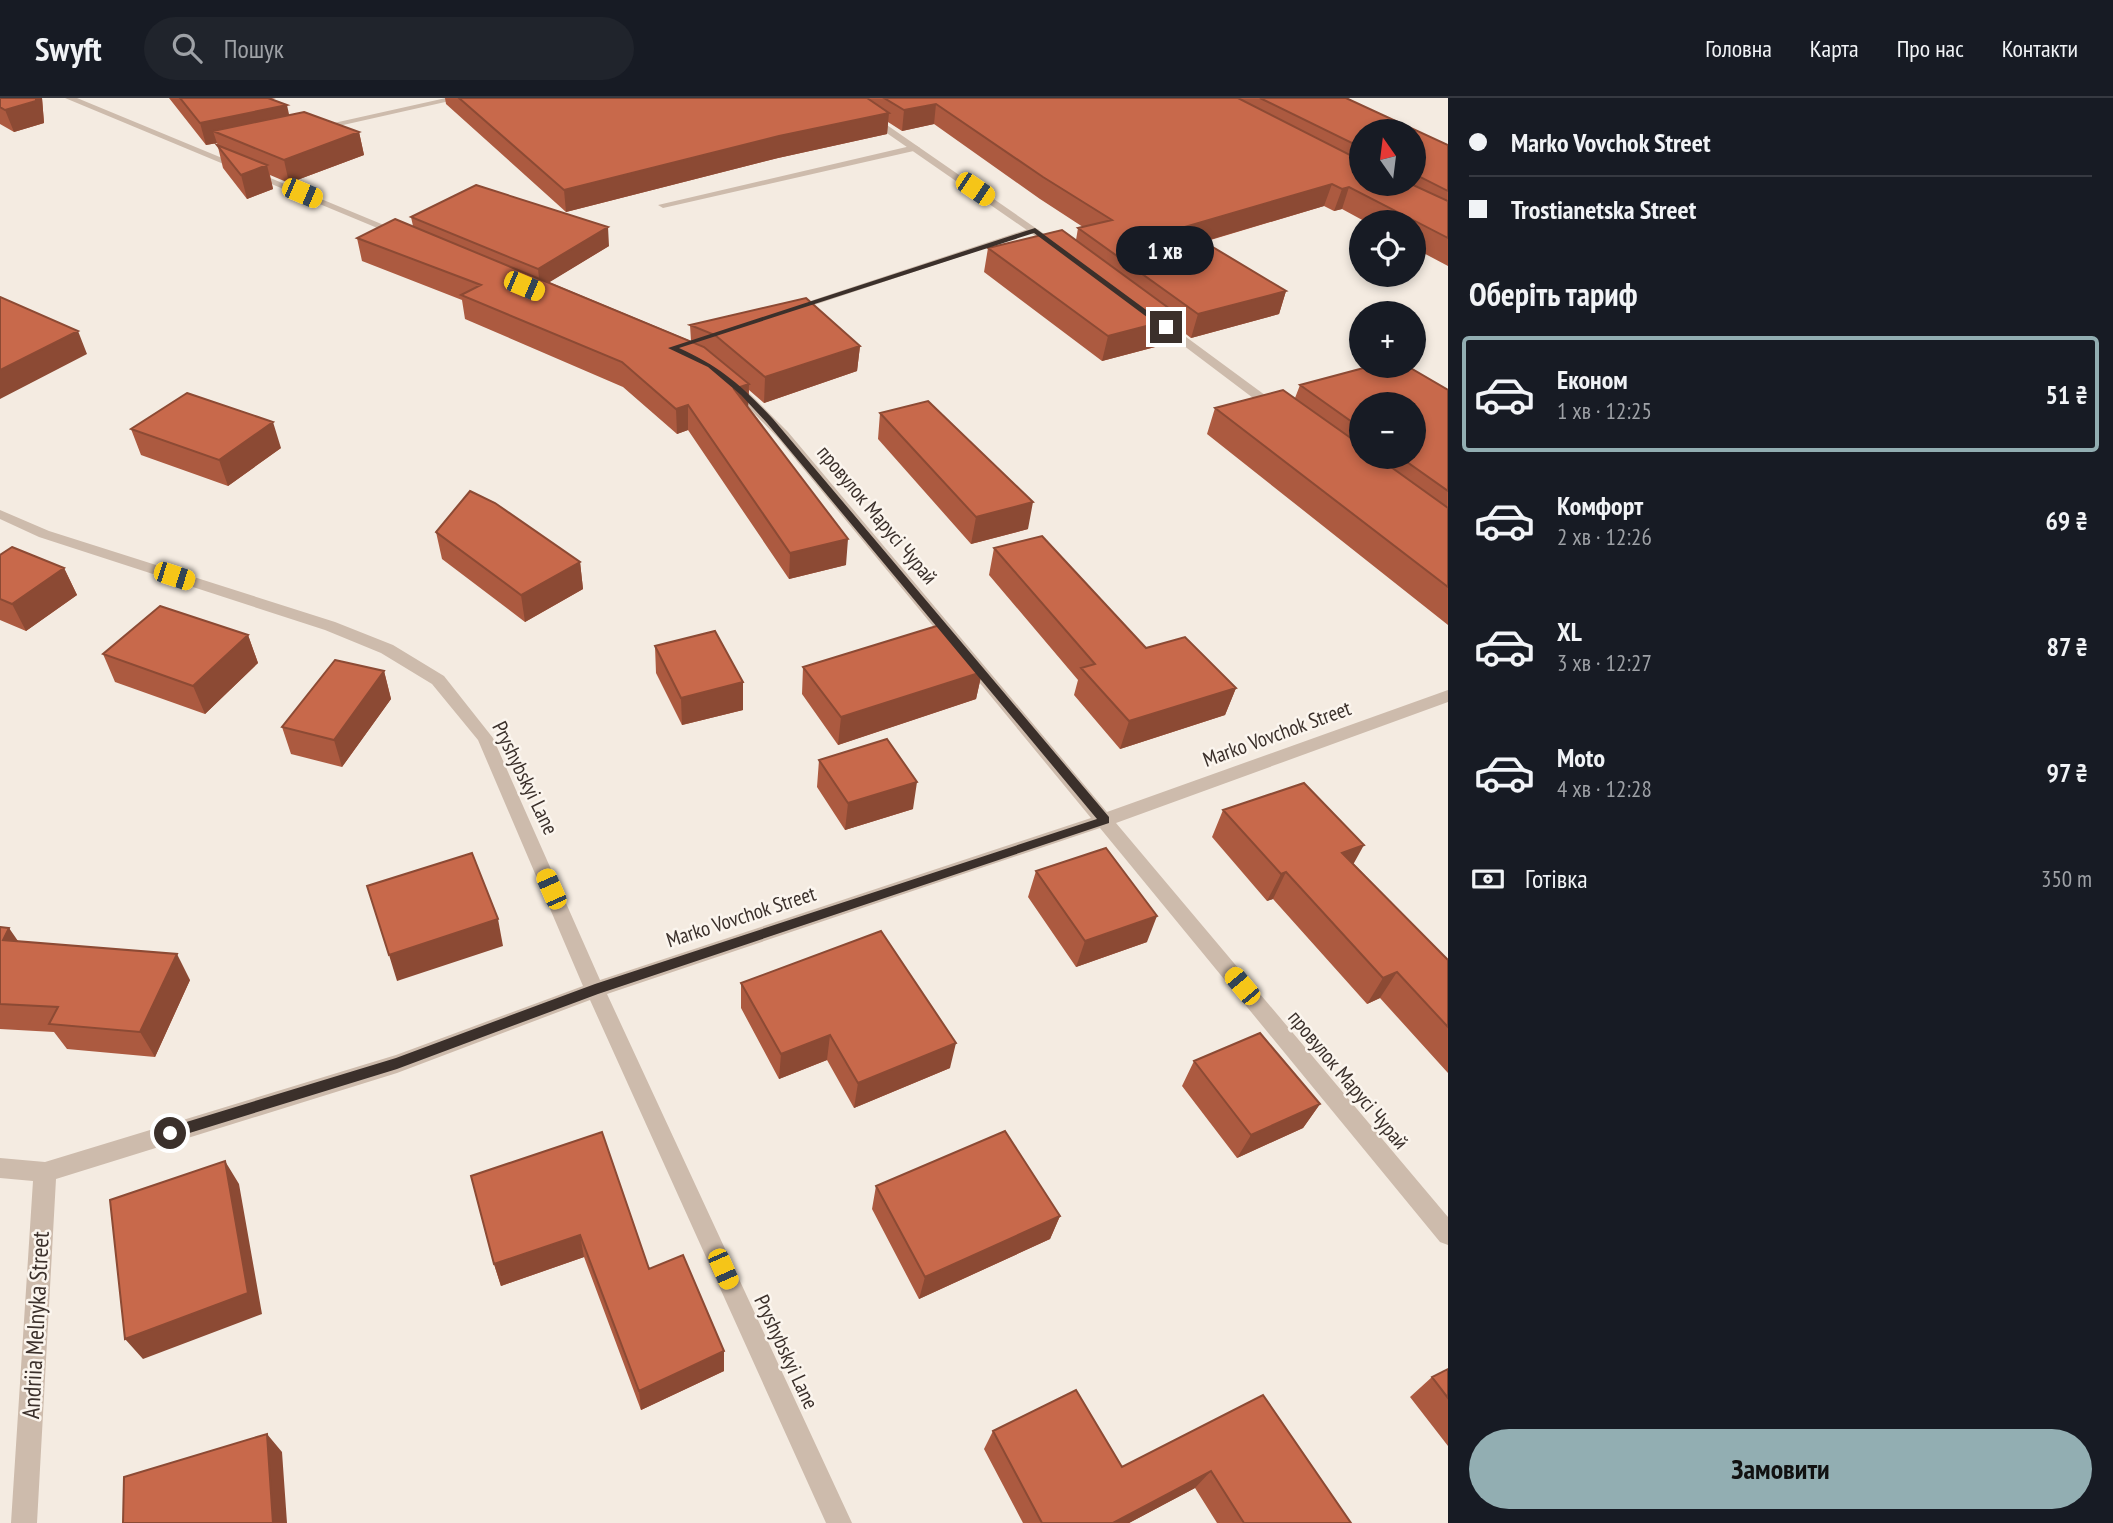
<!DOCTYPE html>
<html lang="uk">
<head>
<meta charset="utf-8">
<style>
	:root { --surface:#171b24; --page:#20242c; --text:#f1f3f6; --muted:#9ea1a6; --line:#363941; --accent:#92aeb2 }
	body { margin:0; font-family:"PT Sans Narrow",sans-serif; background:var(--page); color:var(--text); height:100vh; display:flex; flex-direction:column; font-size:26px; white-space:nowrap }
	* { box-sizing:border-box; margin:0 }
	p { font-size:23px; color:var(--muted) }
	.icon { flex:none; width:38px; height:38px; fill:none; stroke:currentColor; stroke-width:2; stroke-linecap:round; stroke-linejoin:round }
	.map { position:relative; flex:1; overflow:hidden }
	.panel { display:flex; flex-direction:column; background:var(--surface); width:665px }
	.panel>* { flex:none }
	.hud { display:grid; align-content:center; height:154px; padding:0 21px; background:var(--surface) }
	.needle { width:46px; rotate:346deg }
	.controls { position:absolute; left:1349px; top:21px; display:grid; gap:14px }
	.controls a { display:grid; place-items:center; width:77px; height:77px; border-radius:50%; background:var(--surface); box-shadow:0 4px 10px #0003; font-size:35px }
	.end { position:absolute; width:32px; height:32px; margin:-16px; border:9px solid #3b302b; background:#fff; box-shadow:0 0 0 4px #fff }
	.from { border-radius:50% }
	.bubble { position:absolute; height:49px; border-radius:24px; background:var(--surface); box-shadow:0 4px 10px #0003; font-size:23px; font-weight:700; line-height:49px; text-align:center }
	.car { position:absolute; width:21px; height:42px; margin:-21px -10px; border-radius:9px; box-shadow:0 0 5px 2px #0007; background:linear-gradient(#f5c518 24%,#345 0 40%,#f5c518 0 76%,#345 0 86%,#f5c518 0) }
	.hud b { display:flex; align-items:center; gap:24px; height:66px; font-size:26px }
	.hud b+b { border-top:2px solid var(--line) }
	.hud i { width:18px; height:18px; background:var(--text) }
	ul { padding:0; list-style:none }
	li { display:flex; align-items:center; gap:21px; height:116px; margin:0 14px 10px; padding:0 7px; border:4px solid transparent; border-radius:7px }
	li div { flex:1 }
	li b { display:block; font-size:26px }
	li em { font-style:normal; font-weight:700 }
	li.active { border-color:var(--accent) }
	li>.icon { width:63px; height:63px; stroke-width:1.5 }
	h2 { padding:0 21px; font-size:32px; line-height:84px }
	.pay { display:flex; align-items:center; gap:18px; height:77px; padding:0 21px; font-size:26px }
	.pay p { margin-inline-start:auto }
	.cta { display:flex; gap:14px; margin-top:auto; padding:14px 21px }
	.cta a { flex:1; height:80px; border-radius:42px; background:var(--accent); color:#111; font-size:28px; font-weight:700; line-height:80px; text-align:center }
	header { display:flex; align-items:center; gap:42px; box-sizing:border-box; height:98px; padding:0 35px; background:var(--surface); border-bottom:2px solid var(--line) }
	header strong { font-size:33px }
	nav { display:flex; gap:38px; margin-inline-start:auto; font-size:24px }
	.search { width:490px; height:63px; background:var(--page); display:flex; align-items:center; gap:18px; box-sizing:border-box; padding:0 24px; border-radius:38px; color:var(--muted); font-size:26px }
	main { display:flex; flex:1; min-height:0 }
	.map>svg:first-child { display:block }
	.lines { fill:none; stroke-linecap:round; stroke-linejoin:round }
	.lane { fill:#cdbbac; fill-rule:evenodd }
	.street { fill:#cdbbac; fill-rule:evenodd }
	.wall { fill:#ac5a40; fill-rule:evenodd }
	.shaded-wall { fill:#8c4a34 }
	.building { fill:#c8694b; stroke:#8c4a34; stroke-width:2 }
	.route { fill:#3b302b }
	.labels { text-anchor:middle; stroke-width:5; stroke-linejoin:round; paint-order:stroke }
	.street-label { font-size:21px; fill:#3b302b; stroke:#fbf5ee }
	.near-street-label { font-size:24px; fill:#3b302b; stroke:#fbf5ee }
</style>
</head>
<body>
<header>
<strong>Swyft</strong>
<div class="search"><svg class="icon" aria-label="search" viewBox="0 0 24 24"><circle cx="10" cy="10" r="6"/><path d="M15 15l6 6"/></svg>Пошук</div>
<nav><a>Головна</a><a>Карта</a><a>Про нас</a><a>Контакти</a></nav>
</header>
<main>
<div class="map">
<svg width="1448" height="1425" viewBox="0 0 1448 1425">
	<rect width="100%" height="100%" fill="#f4ebe1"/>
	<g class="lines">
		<!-- lane -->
		<path class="lane" d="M 915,47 L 920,50 L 918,52 L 663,110 L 658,107 Z
			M 1031,130 L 1040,132 L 793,214 L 783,212 Z"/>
		<!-- street -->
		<path class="street" d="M 65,0 L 77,0 L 408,137 L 399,139 Z
			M 446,0 L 463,0 L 312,34 L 307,31 Z
			M 865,16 L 871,16 L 1066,151 L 1057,153 L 865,20 Z
			M 1155,222 L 1163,222 L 1281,309 L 1281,315 L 1273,315 L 1155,226 Z
			M 731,280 L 735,281 L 788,334 L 1107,714 L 1448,592 L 1448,604 L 1116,725 L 1448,1119 L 1448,1147 L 1440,1144 L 1100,730 L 607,896 L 852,1425 L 826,1425 L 590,902 L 397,975 L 56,1081 L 37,1425 L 11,1425 L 33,1083 L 0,1080 L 0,1060 L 45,1064 L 396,957 L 583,888 L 478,642 L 432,586 L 381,555 L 325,532 L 39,439 L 0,421 L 0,412 L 49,433 L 335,524 L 393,547 L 444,578 L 493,640 L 600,882 L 1091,720 L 778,340 L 727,287 L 725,284 Z"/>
	</g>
	<!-- wall -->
	<path class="wall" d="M 0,0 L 42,0 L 44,25 L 14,34 L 0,26 Z
		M 169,0 L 276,0 L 271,1 L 289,17 L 359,34 L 364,57 L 289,85 L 270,77 L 273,91 L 247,101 L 223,70 L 217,45 L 206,47 Z
		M 445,0 L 1346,0 L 1448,47 L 1448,168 L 1414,150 L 1414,124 L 1366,124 L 1342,111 L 1334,113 L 1324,108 L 1204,144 L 1286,193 L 1279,216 L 1191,240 L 1178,230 L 1174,244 L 1102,263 L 984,174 L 988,150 L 1076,142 L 1078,130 L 1083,129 L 1040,101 L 934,26 L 902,33 L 888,24 L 887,36 L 778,60 L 566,114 L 446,6 ZM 1362,33 L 1414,33 L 1414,86 L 1362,86 Z
		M 411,119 L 609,148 L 549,184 L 691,243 L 690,227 L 860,248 L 857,273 L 764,305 L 749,292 L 748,309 L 846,467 L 789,481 L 688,332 L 677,336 L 623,289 L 465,221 L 462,202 L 362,163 L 357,140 L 413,128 Z
		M 1300,287 L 1448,292 L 1448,527 L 1207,336 L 1215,310 L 1295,300 ZM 1362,306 L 1414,359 L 1362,359 Z
		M 880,315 L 1028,431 L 971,446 L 878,341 Z
		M 131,331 L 281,350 L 228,388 L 141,357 Z
		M 436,434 L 580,464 L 583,491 L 525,524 L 442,461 Z
		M 994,450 L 1146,550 L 1236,590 L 1225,617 L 1120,651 L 1074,597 L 1078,582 L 989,477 Z
		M 0,457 L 64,470 L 77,497 L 26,533 L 0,522 Z
		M 248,537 L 258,565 L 205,616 L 115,584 L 103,556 Z
		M 655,548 L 743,584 L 743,612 L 682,627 L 656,575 Z
		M 803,569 L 982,574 L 976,601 L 838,647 L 802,596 Z
		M 384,573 L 391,601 L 342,669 L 291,656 L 282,629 Z
		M 819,662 L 913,711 L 845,732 L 817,689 Z
		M 1223,712 L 1354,766 L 1448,862 L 1448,975 L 1380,900 L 1367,906 L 1273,801 L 1267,803 L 1212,739 Z
		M 1036,773 L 1147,844 L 1076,869 L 1028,799 Z
		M 0,829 L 19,844 L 190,882 L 155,959 L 67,951 L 54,934 L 0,931 Z
		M 741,885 L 950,970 L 854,1010 L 827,962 L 779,981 L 741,910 Z
		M 1194,963 L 1320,1006 L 1303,1030 L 1237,1060 L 1182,988 Z
		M 471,1078 L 649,1171 L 724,1253 L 724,1273 L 641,1312 L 584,1159 L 501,1188 L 494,1166 Z
		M 876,1088 L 1060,1118 L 1050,1141 L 919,1201 L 872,1111 Z
		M 1448,1271 L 1448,1348 L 1410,1299 L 1432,1279 Z
		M 1263,1297 L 1351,1425 L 1217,1425 L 1195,1390 L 1129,1425 L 1023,1425 L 984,1351 L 993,1333 L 1122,1369 Z"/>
	<!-- shaded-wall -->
	<path class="shaded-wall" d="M 36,0 L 42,0 L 44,25 L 14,34 L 5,12 Z
		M 936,6 L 934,26 L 902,33 L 904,12 Z
		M 287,7 L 292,30 L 213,33 L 217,45 L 206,47 L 200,25 Z
		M 889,15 L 887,36 L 778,60 L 566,114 L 564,92 L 779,38 Z
		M 359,34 L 364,57 L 289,85 L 284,62 Z
		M 267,67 L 273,91 L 247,101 L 241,77 Z
		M 1332,86 L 1324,108 L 1175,152 L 1181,130 Z
		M 1349,89 L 1342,111 L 1334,113 L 1342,91 Z
		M 608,129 L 609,148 L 540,190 L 538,171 Z
		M 1286,193 L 1279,216 L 1191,240 L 1198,216 Z
		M 1181,219 L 1174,244 L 1102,263 L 1108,238 Z
		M 78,233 L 87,256 L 0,301 L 0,272 Z
		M 860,248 L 857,273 L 764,305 L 765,279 Z
		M 749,286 L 748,311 L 734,291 Z
		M 688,307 L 688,332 L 677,336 L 676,311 Z
		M 273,324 L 281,350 L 228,388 L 219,362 Z
		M 1033,404 L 1028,431 L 971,446 L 976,419 Z
		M 848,441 L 846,467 L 789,481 L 790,455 Z
		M 580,464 L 583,491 L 525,524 L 521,497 Z
		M 64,470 L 77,497 L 26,533 L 12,506 Z
		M 248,537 L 258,565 L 205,616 L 193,588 Z
		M 384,573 L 391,601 L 342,669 L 334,642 Z
		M 982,574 L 976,601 L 838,647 L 841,619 Z
		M 743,584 L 743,612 L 682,627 L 681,600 Z
		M 1236,590 L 1225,617 L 1120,651 L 1129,623 Z
		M 917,684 L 913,711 L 845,732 L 848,705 Z
		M 1364,747 L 1349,774 L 1342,755 Z
		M 1286,774 L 1273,801 L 1267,803 L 1281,776 Z
		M 1157,818 L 1147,844 L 1076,869 L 1085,843 Z
		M 498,821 L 503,848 L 397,883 L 389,857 Z
		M 9,830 L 27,856 L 3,842 Z
		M 177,856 L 190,882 L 155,959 L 140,934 Z
		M 1397,874 L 1380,900 L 1367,906 L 1383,880 Z
		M 830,937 L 827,962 L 779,981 L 781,956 Z
		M 956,945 L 950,970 L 854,1010 L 858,985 Z
		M 1320,1006 L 1303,1030 L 1237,1060 L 1251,1037 Z
		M 225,1063 L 239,1086 L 262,1216 L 143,1261 L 125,1241 Z
		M 1060,1118 L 1050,1141 L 919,1201 L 925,1179 Z
		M 580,1137 L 584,1159 L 501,1188 L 494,1166 Z
		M 724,1253 L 724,1273 L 641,1312 L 639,1293 Z
		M 267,1336 L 282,1354 L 287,1425 L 273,1425 Z
		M 1211,1373 L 1195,1390 L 1129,1425 L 1113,1425 Z"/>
	<!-- building -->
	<path class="building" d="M 0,0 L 36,0 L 36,3 L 5,12 L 0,9 Z
		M 180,0 L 268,0 L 287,7 L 200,25 Z
		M 459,0 L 867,0 L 889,15 L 779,38 L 564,92 Z
		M 884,0 L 1238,0 L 1362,63 L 1362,86 L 1411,86 L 1448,103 L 1448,140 L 1349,89 L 1342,91 L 1332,86 L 1181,130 L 1286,193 L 1198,216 L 1078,130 L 1112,122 L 1043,79 L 936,6 L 904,12 Z
		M 1260,0 L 1346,0 L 1448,47 L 1448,93 L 1414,76 L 1414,33 L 1362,33 L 1362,50 Z
		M 304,14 L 359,34 L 284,62 L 213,33 Z
		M 217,47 L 267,67 L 241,77 Z
		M 476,87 L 608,129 L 538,171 L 411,119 Z
		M 395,121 L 704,249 L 749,286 L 734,291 L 848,441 L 790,455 L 688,307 L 676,311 L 622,264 L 461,197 L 481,187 L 357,140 Z
		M 1062,132 L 1181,219 L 1108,238 L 988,150 Z
		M 0,199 L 78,233 L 0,272 Z
		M 806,200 L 860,248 L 765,279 L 715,237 L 690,227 Z
		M 1371,268 L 1407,268 L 1448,292 L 1448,393 L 1400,359 L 1414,359 L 1414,306 L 1362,306 L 1362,331 L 1300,287 Z
		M 1283,292 L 1362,348 L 1362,359 L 1377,359 L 1448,410 L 1448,489 L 1215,310 Z
		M 187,295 L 273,324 L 219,362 L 131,331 Z
		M 928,303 L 1033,404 L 976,419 L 880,315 Z
		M 470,393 L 495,405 L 580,464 L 521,497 L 436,434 Z
		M 1042,438 L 1146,550 L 1185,539 L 1236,590 L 1129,623 L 1081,570 L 1095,566 L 994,450 Z
		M 12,449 L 64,470 L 12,506 L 0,501 L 0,457 Z
		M 160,508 L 248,537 L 193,588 L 103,556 Z
		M 940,527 L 982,574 L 841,619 L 803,569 Z
		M 715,533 L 743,584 L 681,600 L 655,548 Z
		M 335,562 L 384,573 L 334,642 L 282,629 Z
		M 887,641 L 917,684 L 848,705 L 819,662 Z
		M 1304,685 L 1364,747 L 1342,755 L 1448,862 L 1448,929 L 1397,874 L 1383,880 L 1286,774 L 1281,776 L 1223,712 Z
		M 1106,750 L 1157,818 L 1085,843 L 1036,773 Z
		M 472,755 L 498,821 L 389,857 L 367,788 Z
		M 0,829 L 9,830 L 3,842 L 177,856 L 140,934 L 49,926 L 58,909 L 0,906 Z
		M 881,833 L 956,945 L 858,985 L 830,937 L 781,956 L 741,885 Z
		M 1260,935 L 1320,1006 L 1251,1037 L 1194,963 Z
		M 1005,1033 L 1060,1118 L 925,1179 L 876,1088 Z
		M 602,1034 L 649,1171 L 683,1157 L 724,1253 L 639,1293 L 580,1137 L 494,1166 L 471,1078 Z
		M 225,1063 L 248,1195 L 125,1241 L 110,1102 Z
		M 1448,1271 L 1448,1300 L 1432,1279 Z
		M 1076,1292 L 1122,1369 L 1263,1297 L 1351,1425 L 1244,1425 L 1211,1373 L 1113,1425 L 1042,1425 L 993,1333 Z
		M 267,1336 L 273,1425 L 123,1425 L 124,1379 Z"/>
	<!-- route -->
	<path class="route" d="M 1035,130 L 1168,228 L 1168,231 L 1163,231 L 1034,135 L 679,250 C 721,269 742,288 773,321 L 1109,719 L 1109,725 L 598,896 L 397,971 L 170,1041 L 166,1039 L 166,1030 L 170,1029 L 396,960 L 595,886 L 1097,721 L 767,325 L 741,297 L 708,269 L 668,250 Z"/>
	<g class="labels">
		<!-- street labels -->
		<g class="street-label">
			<text transform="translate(877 417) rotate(50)" y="7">провулок Марусі Чурай</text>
			<text transform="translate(1277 636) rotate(-20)" y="7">Marko Vovchok Street</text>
			<text transform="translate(525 680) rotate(64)" y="7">Pryshybskyi Lane</text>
			<text transform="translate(741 819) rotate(-18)" y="7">Marko Vovchok Street</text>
			<text transform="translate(1348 982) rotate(50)" y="7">провулок Марусі Чурай</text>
			<text transform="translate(786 1254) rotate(65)" y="7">Pryshybskyi Lane</text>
		</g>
		<!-- near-street labels -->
		<g class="near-street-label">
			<text transform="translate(36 1227) rotate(-87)" y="8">Andriia Melnyka Street</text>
		</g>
	</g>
</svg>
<div class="controls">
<a><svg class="needle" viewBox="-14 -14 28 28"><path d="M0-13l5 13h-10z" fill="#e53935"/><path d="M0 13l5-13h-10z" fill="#9ea1a6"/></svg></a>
<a><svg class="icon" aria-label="locate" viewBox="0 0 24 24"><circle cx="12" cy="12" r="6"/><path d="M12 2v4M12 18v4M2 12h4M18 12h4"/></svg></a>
<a>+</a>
<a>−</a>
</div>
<i class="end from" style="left:170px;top:1035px"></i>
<i class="end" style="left:1166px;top:229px"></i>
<div class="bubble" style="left:1116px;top:128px;width:98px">1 хв</div>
<i class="car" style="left:975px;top:91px;rotate:124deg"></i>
<i class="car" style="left:302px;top:95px;rotate:113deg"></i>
<i class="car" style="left:524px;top:188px;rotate:113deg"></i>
<i class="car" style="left:174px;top:478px;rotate:108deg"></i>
<i class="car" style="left:551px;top:791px;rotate:336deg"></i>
<i class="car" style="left:1242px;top:888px;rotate:320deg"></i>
<i class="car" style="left:723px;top:1171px;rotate:156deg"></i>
</div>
<section class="panel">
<div class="hud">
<b><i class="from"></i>Marko Vovchok Street</b>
<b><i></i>Trostianetska Street</b>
</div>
<h2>Оберіть тариф</h2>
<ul>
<li class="active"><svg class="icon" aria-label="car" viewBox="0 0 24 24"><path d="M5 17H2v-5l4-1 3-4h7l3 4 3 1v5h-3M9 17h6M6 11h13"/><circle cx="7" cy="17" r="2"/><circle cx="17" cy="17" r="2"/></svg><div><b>Економ</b><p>1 хв · 12:25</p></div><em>51 ₴</em></li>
<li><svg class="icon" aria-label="car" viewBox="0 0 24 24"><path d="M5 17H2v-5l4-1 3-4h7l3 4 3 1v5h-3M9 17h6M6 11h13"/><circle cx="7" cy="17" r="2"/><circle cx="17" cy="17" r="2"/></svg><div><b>Комфорт</b><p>2 хв · 12:26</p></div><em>69 ₴</em></li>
<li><svg class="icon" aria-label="car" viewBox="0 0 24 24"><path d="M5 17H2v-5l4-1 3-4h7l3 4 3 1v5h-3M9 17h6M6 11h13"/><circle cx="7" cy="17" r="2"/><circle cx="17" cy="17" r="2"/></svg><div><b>XL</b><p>3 хв · 12:27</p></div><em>87 ₴</em></li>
<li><svg class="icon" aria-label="car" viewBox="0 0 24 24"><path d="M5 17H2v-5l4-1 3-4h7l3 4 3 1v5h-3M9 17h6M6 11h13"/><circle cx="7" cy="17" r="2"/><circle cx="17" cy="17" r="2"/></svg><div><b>Moto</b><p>4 хв · 12:28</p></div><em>97 ₴</em></li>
</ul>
<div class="pay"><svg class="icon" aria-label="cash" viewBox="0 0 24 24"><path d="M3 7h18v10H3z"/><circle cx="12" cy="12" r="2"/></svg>Готівка<p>350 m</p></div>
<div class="cta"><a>Замовити</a></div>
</section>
</main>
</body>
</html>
